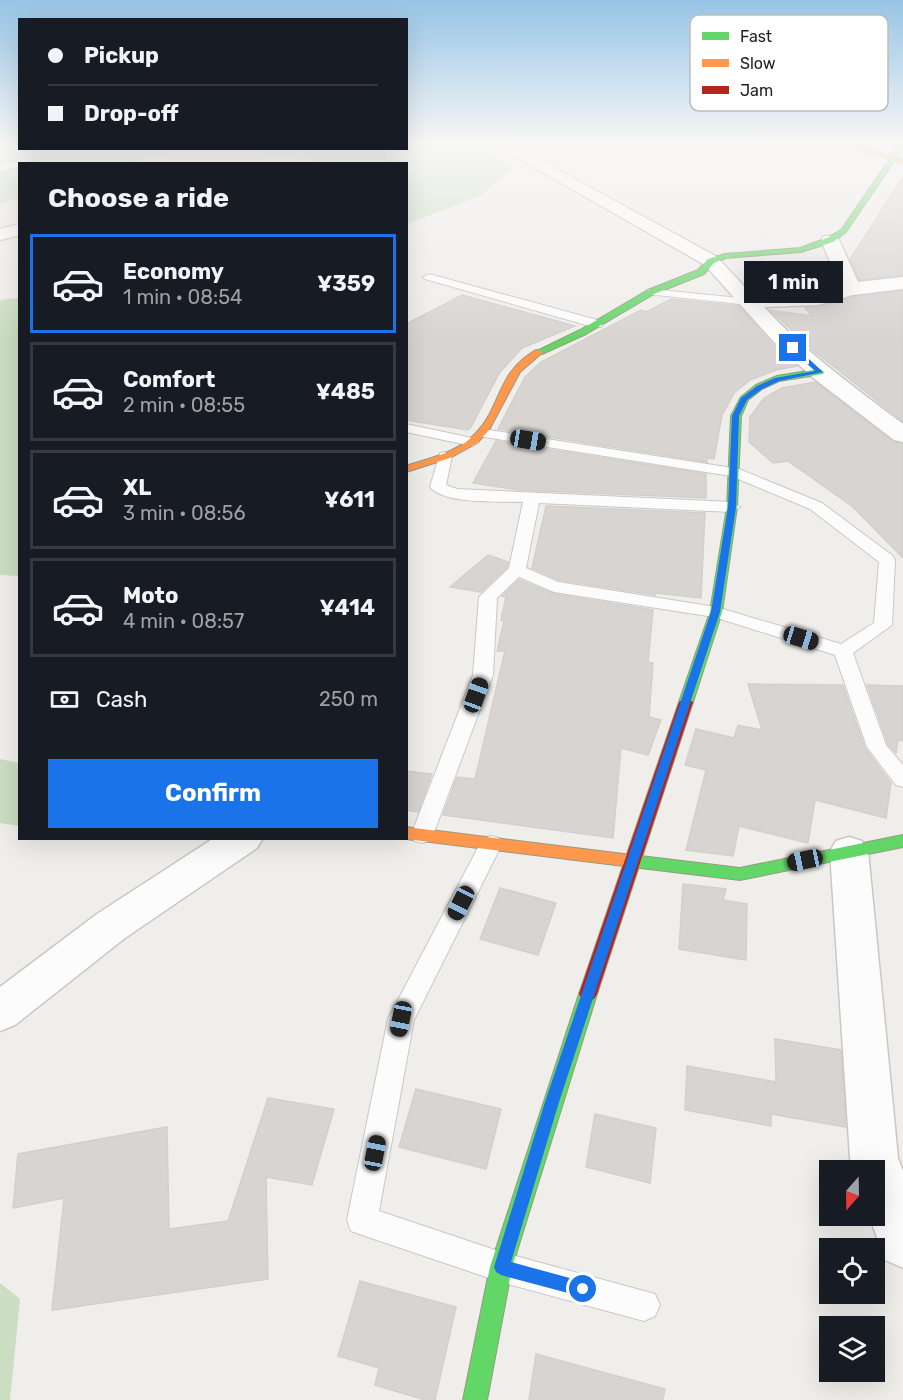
<!DOCTYPE html>
<html lang="en">
<head>
<meta charset="utf-8">
<style>
	:root { --surface:#171b24; --page:#242831; --text:#f1f3f6; --muted:#9ea1a6; --line:#363941; --accent:#1a73e8 }
	body { margin:0; font-family:Rubik,sans-serif; background:var(--page); color:var(--text); height:100vh; display:flex; flex-direction:column; font-size:22px; white-space:nowrap }
	* { box-sizing:border-box; margin:0 }
	p { font-size:20px; color:var(--muted) }
	.icon { flex:none; width:33px; height:33px; fill:none; stroke:currentColor; stroke-width:2; stroke-linecap:round; stroke-linejoin:round }
	.map { position:relative; flex:1; overflow:hidden }
	.panel { position:absolute; left:18px; top:162px; width:390px; height:678px; display:flex; flex-direction:column; background:var(--surface); border-radius:0px; box-shadow:0 6px 24px #0002 }
	.panel>* { flex:none }
	.hud { position:absolute; left:18px; top:18px; width:390px; height:132px; border-radius:0px; box-shadow:0 6px 24px #0002; display:grid; align-content:center; height:132px; padding:0 30px; background:var(--surface) }
	.needle { width:39px; rotate:200deg }
	.controls { position:absolute; left:819px; top:1160px; display:grid; gap:12px }
	.controls a { display:grid; place-items:center; width:66px; height:66px; border-radius:0px; background:var(--surface); box-shadow:0 6px 24px #0002; font-size:30px }
	.end { position:absolute; width:27px; height:27px; margin:-14px; border:8px solid #1a73e8; background:#fff; box-shadow:0 0 0 3px #fff }
	.from { border-radius:50% }
	.bubble { position:absolute; height:42px; border-radius:0px; background:var(--surface); box-shadow:0 6px 24px #0002; font-size:20px; font-weight:700; line-height:42px; text-align:center }
	.car { position:absolute; width:18px; height:36px; margin:-18px -9px; border-radius:8px; box-shadow:0 0 4px 2px #0007; background:linear-gradient(#222 24%,#8ab4d8 0 40%,#222 0 76%,#8ab4d8 0 86%,#222 0) }
	.hud b { display:flex; align-items:center; gap:21px; height:57px; font-size:22px }
	.hud b+b { border-top:2px solid var(--line) }
	.hud i { width:15px; height:15px; background:var(--text) }
	ul { padding:0; list-style:none }
	li { display:flex; align-items:center; gap:18px; height:99px; margin:0 12px 9px; padding:0 18px; border:3px solid var(--line); border-radius:0px }
	li div { flex:1 }
	li b { display:block; font-size:22px }
	li em { font-style:normal; font-weight:700 }
	li.current { border-color:var(--accent) }
	li>.icon { width:54px; height:54px; stroke-width:1.5 }
	h2 { padding:0 30px; font-size:27px; line-height:72px }
	.pay { display:flex; align-items:center; gap:15px; height:66px; padding:0 30px; font-size:22px }
	.pay p { margin-inline-start:auto }
	.cta { display:flex; gap:12px; margin-top:auto; padding:12px 30px }
	.cta a { flex:1; height:69px; border-radius:0px; background:var(--accent); color:#fff; font-size:24px; font-weight:700; line-height:69px; text-align:center }
	.map>svg:first-child { display:block }
	.forest { fill:#cbdec1 }
	.building { fill:#d7d4d2; stroke:#d3d0cc; stroke-width:1.5 }
	.lines { fill:none; stroke-linecap:round; stroke-linejoin:round }
	.lane-casing { stroke:#c9c8c7; stroke-width:2 }
	.street-casing { stroke:#c9c8c7; stroke-width:3 }
	.fast-casing { stroke:#999a82; stroke-width:2 }
	.slow-casing { stroke:#999a82; stroke-width:2 }
	.jam-casing { stroke:#999a82; stroke-width:2 }
	.lane { fill:#fdfcfc; fill-rule:evenodd }
	.street { fill:#fdfcfc; fill-rule:evenodd }
	.fast { fill:#63d668; fill-rule:evenodd }
	.slow { fill:#ff974d; fill-rule:evenodd }
	.jam { fill:#b3261e; fill-rule:evenodd }
	.route { fill:#1a73e8 }
	.key { fill:#fff; stroke:#bdbdbd; stroke-width:1.5 }
	.key-label { font-size:16px; fill:#222 }
</style>
</head>
<body>
<div class="map">
<svg width="903" height="1400" viewBox="0 0 903 1400">
	<rect width="100%" height="100%" fill="#f0eeeb"/>
	<!-- forest -->
	<path class="forest" d="M 0,144 L 19,144 L 20,148 L 184,149 L 130,163 L 20,164 L 19,198 L 0,204 Z
		M 407,144 L 475,144 L 513,169 L 480,196 L 407,224 L 406,164 L 315,163 L 311,160 L 237,149 L 406,148 Z
		M 19,298 L 20,298 L 19,576 L 0,575 L 0,300 Z
		M 0,759 L 19,763 L 19,826 L 0,823 Z
		M 0,1283 L 20,1299 L 10,1400 L 0,1400 Z"/>
	<!-- building -->
	<path class="building" d="M 903,177 L 903,275 L 859,280 L 850,259 Z
		M 829,264 L 837,285 L 817,291 L 792,292 L 771,268 Z
		M 903,291 L 903,421 L 815,352 L 770,310 L 812,316 L 805,308 L 819,307 L 853,297 Z
		M 462,295 L 575,326 L 522,348 L 500,372 L 471,427 L 468,430 L 406,420 L 406,324 Z
		M 671,299 L 739,306 L 771,343 L 797,366 L 776,370 L 750,380 L 735,392 L 722,415 L 714,459 L 707,458 L 707,462 L 498,429 L 525,377 L 541,362 L 641,310 L 646,312 Z
		M 815,382 L 893,442 L 903,444 L 903,558 L 853,507 L 788,461 L 773,463 L 749,442 L 750,417 L 764,398 L 782,388 Z
		M 496,441 L 706,474 L 706,498 L 518,490 L 473,483 Z
		M 546,506 L 705,513 L 701,598 L 655,593 L 655,595 L 559,580 L 532,568 Z
		M 488,555 L 508,562 L 507,567 L 481,592 L 450,587 Z
		M 519,580 L 554,594 L 653,610 L 648,662 L 653,663 L 649,717 L 661,720 L 648,755 L 621,748 L 613,838 L 443,815 L 457,777 L 475,779 L 505,651 L 497,651 L 504,621 L 501,620 L 506,597 L 502,596 Z
		M 748,684 L 843,685 L 865,748 L 891,783 L 886,818 L 815,800 L 808,843 L 739,826 L 733,856 L 686,850 L 706,770 L 685,765 L 696,729 L 734,738 L 738,725 L 762,730 Z
		M 867,685 L 903,686 L 903,741 L 898,740 L 896,753 L 888,744 Z
		M 406,771 L 432,774 L 418,812 L 406,810 Z
		M 683,884 L 726,889 L 723,900 L 747,904 L 746,960 L 679,949 Z
		M 500,888 L 556,903 L 538,955 L 480,939 Z
		M 775,1039 L 841,1050 L 846,1127 L 771,1114 L 771,1126 L 685,1110 L 687,1066 L 776,1082 Z
		M 416,1089 L 501,1109 L 486,1169 L 399,1147 Z
		M 268,1098 L 334,1109 L 312,1185 L 266,1177 L 268,1279 L 52,1310 L 64,1198 L 13,1208 L 18,1154 L 167,1127 L 169,1229 L 228,1221 Z
		M 595,1114 L 656,1128 L 650,1183 L 586,1167 Z
		M 360,1281 L 456,1307 L 435,1400 L 425,1400 L 375,1385 L 379,1368 L 338,1356 Z
		M 536,1354 L 665,1389 L 663,1400 L 529,1400 Z"/>
	<g class="lines">
		<defs>
			<path id="lane" d="M 26,159 L 29,160 L 29,164 L 20,164 L 20,166 L 0,171 L 0,165 Z
				M 429,274 L 601,321 L 603,324 L 601,327 L 593,327 L 425,279 L 423,277 Z
				M 651,289 L 749,299 L 755,302 L 749,305 L 647,294 L 647,290 Z
				M 406,424 L 477,439 L 479,442 L 472,446 L 406,432 Z
				M 483,429 L 739,469 L 822,503 L 893,556 L 895,560 L 892,625 L 853,653 L 886,745 L 903,765 L 903,787 L 896,785 L 867,747 L 835,655 L 714,617 L 554,592 L 519,577 L 497,598 L 493,675 L 433,835 L 430,841 L 422,843 L 414,841 L 411,835 L 473,675 L 479,597 L 509,568 L 523,502 C 500,501 446,505 430,487 L 440,453 L 445,452 L 452,456 L 446,485 L 457,489 L 732,502 L 740,507 L 732,512 L 539,503 L 526,568 L 558,582 L 716,607 L 841,644 L 874,623 L 879,562 L 810,509 L 731,476 L 478,436 L 476,433 Z
				M 491,836 L 499,838 L 502,844 L 414,1020 L 379,1211 L 501,1252 L 655,1294 L 660,1305 L 655,1316 L 644,1321 L 501,1282 L 362,1235 L 351,1231 L 347,1220 L 388,1019 L 483,838 Z"/>
			<path id="street" d="M 493,144 L 511,144 L 717,257 L 753,296 L 817,293 L 840,286 L 821,240 L 824,236 L 836,236 L 839,240 L 858,282 L 903,277 L 903,289 L 853,295 L 818,305 L 764,307 C 805,352 854,387 903,424 L 903,442 L 894,440 L 812,377 L 773,341 L 705,265 Z
				M 20,224 L 20,235 L 0,240 L 0,229 Z
				M 849,837 L 862,841 L 868,851 L 898,1158 L 903,1171 L 903,1268 L 885,1260 L 869,1215 L 874,1215 L 874,1170 L 854,1170 L 850,1158 L 830,851 L 836,841 Z
				M 214,838 L 263,838 L 257,848 L 125,938 L 15,1025 L 0,1031 L 0,987 L 97,914 Z"/>
			<path id="fast" d="M 900,144 L 903,144 L 903,148 L 846,232 L 833,242 L 801,252 L 726,258 L 714,263 L 704,274 L 654,294 L 586,334 L 542,354 L 535,352 L 580,330 L 648,290 L 698,270 L 708,259 L 725,254 L 800,248 L 827,238 L 841,230 Z
				M 820,369 L 824,372 L 823,374 L 779,381 L 762,389 L 748,400 L 741,416 L 737,507 L 722,612 L 693,702 L 691,705 L 681,705 L 679,702 L 710,612 L 727,507 L 731,416 L 741,397 L 756,385 L 777,376 Z
				M 903,835 L 903,847 L 740,880 L 632,867 L 626,865 L 624,861 L 626,857 L 632,855 L 740,868 Z
				M 588,987 L 594,989 L 597,994 L 512,1267 L 487,1400 L 463,1400 L 490,1267 L 579,994 L 582,989 Z"/>
			<path id="slow" d="M 840,144 L 850,144 L 903,159 L 903,163 Z
				M 536,350 L 543,352 L 520,372 L 489,430 L 477,443 L 450,458 L 406,472 L 406,466 C 431,458 459,452 477,432 C 502,405 497,372 536,350 Z
				M 406,827 L 632,855 L 638,857 L 640,861 L 638,865 L 632,867 L 406,839 Z"/>
			<path id="jam" d="M 686,698 L 693,702 L 597,994 L 594,999 L 588,1001 L 582,999 L 579,994 L 679,702 Z"/>
		</defs>
		<!-- lane casing -->
		<use href="#lane" class="lane-casing"/>
		<!-- street casing -->
		<use href="#street" class="street-casing"/>
		<!-- fast casing -->
		<use href="#fast" class="fast-casing"/>
		<!-- slow casing -->
		<use href="#slow" class="slow-casing"/>
		<!-- jam casing -->
		<use href="#jam" class="jam-casing"/>
		<!-- lane -->
		<use href="#lane" class="lane"/>
		<!-- street -->
		<use href="#street" class="street"/>
		<!-- fast -->
		<use href="#fast" class="fast"/>
		<!-- slow -->
		<use href="#slow" class="slow"/>
		<!-- jam -->
		<use href="#jam" class="jam"/>
	</g>
	<!-- sky -->
	<linearGradient id="sky" x2="0" y2="1"><stop stop-color="#97c4e6"/><stop offset="0.42" stop-color="#f8f7f6"/><stop offset="1" stop-color="#f8f7f6" stop-opacity="0"/></linearGradient>
	<rect width="903" height="340" fill="url(#sky)"/>
	<!-- route -->
	<path class="route" d="M 791,347 L 796,347 L 823,372 L 779,381 L 762,389 L 747,400 L 739,416 L 736,507 L 720,612 L 559,1102 L 511,1262 L 588,1283 L 590,1289 L 588,1294 L 583,1297 L 501,1275 L 496,1272 L 494,1267 L 545,1102 L 711,612 L 728,507 L 732,416 L 741,398 L 757,386 L 775,378 L 815,371 L 791,349 Z"/>
	<!-- legend -->
	<rect x="690" y="15" width="198" height="96" rx="9" class="key"/>
	<rect x="702" y="32" width="27" height="8" fill="#63d668"/>
	<rect x="702" y="59" width="27" height="8" fill="#ff974d"/>
	<rect x="702" y="86" width="27" height="8" fill="#b3261e"/>
	<g class="key-label">
		<text x="740" y="42">Fast</text>
		<text x="740" y="69">Slow</text>
		<text x="740" y="96">Jam</text>
	</g>
</svg>
<div class="controls">
<a><svg class="needle" viewBox="-14 -14 28 28"><path d="M0-13l5 13h-10z" fill="#e53935"/><path d="M0 13l5-13h-10z" fill="#9ea1a6"/></svg></a>
<a><svg class="icon" aria-label="locate" viewBox="0 0 24 24"><circle cx="12" cy="12" r="6"/><path d="M12 2v4M12 18v4M2 12h4M18 12h4"/></svg></a>
<a><svg class="icon" aria-label="layers" viewBox="0 0 24 24"><path d="M12 4l9 5-9 5-9-5zM3 14l9 5 9-5"/></svg></a>
</div>
<i class="end from" style="left:583px;top:1289px"></i>
<i class="end" style="left:793px;top:348px"></i>
<div class="bubble" style="left:744px;top:261px;width:99px">1 min</div>
<i class="car" style="left:528px;top:440px;rotate:99deg"></i>
<i class="car" style="left:801px;top:638px;rotate:107deg"></i>
<i class="car" style="left:476px;top:695px;rotate:20deg"></i>
<i class="car" style="left:805px;top:860px;rotate:258deg"></i>
<i class="car" style="left:461px;top:903px;rotate:207deg"></i>
<i class="car" style="left:401px;top:1019px;rotate:191deg"></i>
<i class="car" style="left:375px;top:1153px;rotate:11deg"></i>
<div class="hud">
<b><i class="from"></i>Pickup</b>
<b><i></i>Drop-off</b>
</div>
<section class="panel">
<h2>Choose a ride</h2>
<ul>
<li class="current"><svg class="icon" aria-label="car" viewBox="0 0 24 24"><path d="M5 17H2v-5l4-1 3-4h7l3 4 3 1v5h-3M9 17h6M6 11h13"/><circle cx="7" cy="17" r="2"/><circle cx="17" cy="17" r="2"/></svg><div><b>Economy</b><p>1 min · 08:54</p></div><em>¥359</em></li>
<li><svg class="icon" aria-label="car" viewBox="0 0 24 24"><path d="M5 17H2v-5l4-1 3-4h7l3 4 3 1v5h-3M9 17h6M6 11h13"/><circle cx="7" cy="17" r="2"/><circle cx="17" cy="17" r="2"/></svg><div><b>Comfort</b><p>2 min · 08:55</p></div><em>¥485</em></li>
<li><svg class="icon" aria-label="car" viewBox="0 0 24 24"><path d="M5 17H2v-5l4-1 3-4h7l3 4 3 1v5h-3M9 17h6M6 11h13"/><circle cx="7" cy="17" r="2"/><circle cx="17" cy="17" r="2"/></svg><div><b>XL</b><p>3 min · 08:56</p></div><em>¥611</em></li>
<li><svg class="icon" aria-label="car" viewBox="0 0 24 24"><path d="M5 17H2v-5l4-1 3-4h7l3 4 3 1v5h-3M9 17h6M6 11h13"/><circle cx="7" cy="17" r="2"/><circle cx="17" cy="17" r="2"/></svg><div><b>Moto</b><p>4 min · 08:57</p></div><em>¥414</em></li>
</ul>
<div class="pay"><svg class="icon" aria-label="cash" viewBox="0 0 24 24"><path d="M3 7h18v10H3z"/><circle cx="12" cy="12" r="2"/></svg>Cash<p>250 m</p></div>
<div class="cta"><a>Confirm</a></div>
</section>
</div>
</body>
</html>
